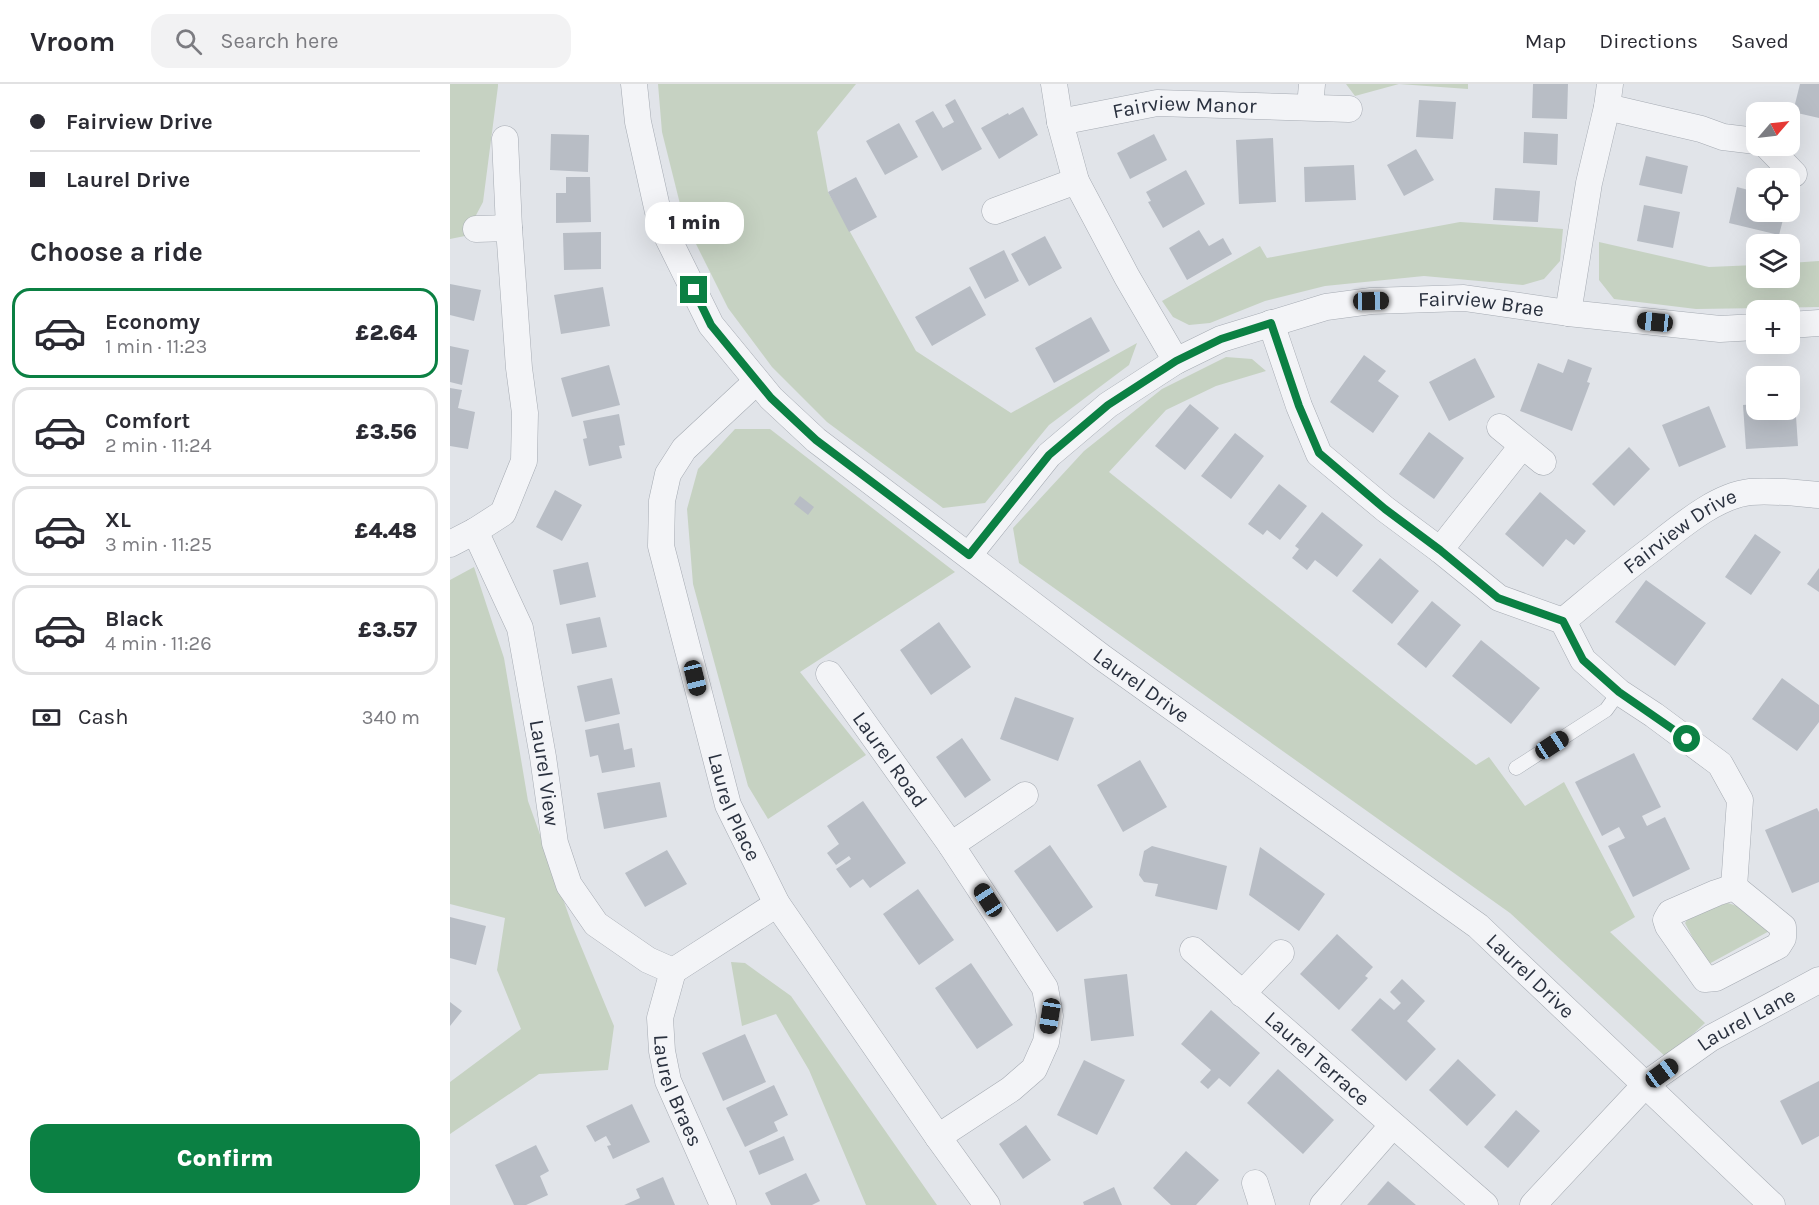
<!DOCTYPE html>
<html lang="en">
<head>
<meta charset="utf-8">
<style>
	:root { --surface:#fff; --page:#f2f2f3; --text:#2b2b33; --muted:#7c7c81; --line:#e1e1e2; --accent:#0b8043 }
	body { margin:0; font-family:Karla,sans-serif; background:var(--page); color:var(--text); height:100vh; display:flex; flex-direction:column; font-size:22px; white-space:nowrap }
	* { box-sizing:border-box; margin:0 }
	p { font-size:20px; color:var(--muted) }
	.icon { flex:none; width:33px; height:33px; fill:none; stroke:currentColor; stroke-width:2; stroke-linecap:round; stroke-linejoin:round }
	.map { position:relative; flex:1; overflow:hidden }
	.sheet { display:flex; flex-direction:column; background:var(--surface); width:450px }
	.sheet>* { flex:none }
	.banner { display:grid; align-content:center; height:132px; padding:0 30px; background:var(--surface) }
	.needle { width:39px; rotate:62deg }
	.tools { position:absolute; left:1296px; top:18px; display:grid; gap:12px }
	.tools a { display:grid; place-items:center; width:54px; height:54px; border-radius:12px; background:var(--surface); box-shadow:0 6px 24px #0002; font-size:30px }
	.end { position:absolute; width:27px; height:27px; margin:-14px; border:8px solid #0b8043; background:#fff; box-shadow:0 0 0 3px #fff }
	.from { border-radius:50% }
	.bubble { position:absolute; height:42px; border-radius:18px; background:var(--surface); box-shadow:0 6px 24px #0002; font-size:20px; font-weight:800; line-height:42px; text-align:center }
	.car { position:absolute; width:18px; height:36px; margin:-18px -9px; border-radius:8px; box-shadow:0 0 4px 2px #0007; background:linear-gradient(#222 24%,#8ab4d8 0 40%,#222 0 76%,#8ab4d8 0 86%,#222 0) }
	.banner b { display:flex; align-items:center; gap:21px; height:57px; font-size:22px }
	.banner b+b { border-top:2px solid var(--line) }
	.banner i { width:15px; height:15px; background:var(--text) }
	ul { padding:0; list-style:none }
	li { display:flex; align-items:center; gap:18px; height:90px; margin:0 12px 9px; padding:0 18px; border:3px solid var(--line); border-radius:18px }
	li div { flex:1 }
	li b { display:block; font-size:22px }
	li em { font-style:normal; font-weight:800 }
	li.active { border-color:var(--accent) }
	li>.icon { width:54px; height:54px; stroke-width:1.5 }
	h2 { padding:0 30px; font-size:27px; line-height:72px }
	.pay { display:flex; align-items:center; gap:15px; height:66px; padding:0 30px; font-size:22px }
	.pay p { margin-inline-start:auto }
	.action { display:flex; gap:12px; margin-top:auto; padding:12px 30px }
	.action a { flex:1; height:69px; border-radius:18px; background:var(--accent); color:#fff; font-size:24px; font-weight:800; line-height:69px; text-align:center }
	header { display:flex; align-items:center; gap:36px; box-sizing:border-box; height:84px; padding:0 30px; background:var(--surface); border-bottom:2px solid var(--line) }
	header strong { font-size:28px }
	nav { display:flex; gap:33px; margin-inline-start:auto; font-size:21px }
	.search { width:420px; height:54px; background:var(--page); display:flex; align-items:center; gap:15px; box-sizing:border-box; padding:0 21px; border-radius:18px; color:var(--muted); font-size:22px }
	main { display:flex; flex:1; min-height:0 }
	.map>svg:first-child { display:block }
	.green { fill:#c6d2c2 }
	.building { fill:#b8bdc5 }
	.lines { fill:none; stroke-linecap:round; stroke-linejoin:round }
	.service-casing { stroke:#a6abb3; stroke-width:15 }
	.minor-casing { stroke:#a6abb3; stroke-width:27 }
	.service { stroke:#f3f4f7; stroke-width:14 }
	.minor { stroke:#f3f4f7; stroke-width:26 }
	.route { stroke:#0b8043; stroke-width:8 }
	.labels { text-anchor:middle; stroke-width:4.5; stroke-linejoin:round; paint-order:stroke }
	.street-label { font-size:21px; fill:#2a313f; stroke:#f0f2f6 }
</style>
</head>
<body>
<header>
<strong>Vroom</strong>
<div class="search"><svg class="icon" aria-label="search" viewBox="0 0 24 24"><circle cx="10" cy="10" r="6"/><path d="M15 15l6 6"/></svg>Search here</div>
<nav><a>Map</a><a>Directions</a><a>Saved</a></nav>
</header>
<main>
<section class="sheet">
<div class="banner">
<b><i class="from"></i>Fairview Drive</b>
<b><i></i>Laurel Drive</b>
</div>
<h2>Choose a ride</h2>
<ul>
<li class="active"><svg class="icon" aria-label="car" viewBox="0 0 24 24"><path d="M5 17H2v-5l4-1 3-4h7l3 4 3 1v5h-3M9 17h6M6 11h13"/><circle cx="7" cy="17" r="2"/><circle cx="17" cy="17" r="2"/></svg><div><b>Economy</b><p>1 min · 11:23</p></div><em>£2.64</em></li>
<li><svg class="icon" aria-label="car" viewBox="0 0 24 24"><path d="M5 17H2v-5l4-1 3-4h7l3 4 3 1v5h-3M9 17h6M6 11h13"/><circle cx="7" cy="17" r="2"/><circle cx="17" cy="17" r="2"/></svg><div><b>Comfort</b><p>2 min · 11:24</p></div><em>£3.56</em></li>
<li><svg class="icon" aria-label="car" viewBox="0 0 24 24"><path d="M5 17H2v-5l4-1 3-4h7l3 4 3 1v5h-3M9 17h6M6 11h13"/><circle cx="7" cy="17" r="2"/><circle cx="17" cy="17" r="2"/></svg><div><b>XL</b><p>3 min · 11:25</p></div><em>£4.48</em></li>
<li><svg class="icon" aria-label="car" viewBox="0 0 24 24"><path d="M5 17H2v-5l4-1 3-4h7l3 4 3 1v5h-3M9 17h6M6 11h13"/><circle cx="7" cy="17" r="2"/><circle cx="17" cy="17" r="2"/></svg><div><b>Black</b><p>4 min · 11:26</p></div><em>£3.57</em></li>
</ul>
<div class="pay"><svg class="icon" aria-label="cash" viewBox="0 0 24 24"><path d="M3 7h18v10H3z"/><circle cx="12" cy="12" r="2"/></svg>Cash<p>340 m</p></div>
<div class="action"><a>Confirm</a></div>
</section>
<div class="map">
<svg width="1369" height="1121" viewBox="0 0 1369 1121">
	<rect width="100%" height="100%" fill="#e1e4e9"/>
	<!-- green -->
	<path class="green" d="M 0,0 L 48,0 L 48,2 L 33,118 L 15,152 L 0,155 Z
		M 208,0 L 406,0 L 367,48 L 378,108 L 466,267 L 561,329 L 687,259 L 679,281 L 599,341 L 535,419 L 493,424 L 377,338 L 322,283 L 278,224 L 234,136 L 212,48 Z
		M 896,0 L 1018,0 L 1018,5 L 949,0 L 905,12 Z
		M 1010,138 L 1113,145 L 1110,177 L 1094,195 L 1073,201 L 974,192 L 875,202 L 815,217 L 760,239 L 739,241 L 723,233 L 712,217 L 810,162 L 817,174 Z
		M 1149,158 L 1259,183 L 1306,181 L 1306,194 L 1340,194 L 1340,179 L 1369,177 L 1369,223 L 1246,225 L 1164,215 L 1149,196 Z
		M 776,273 L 802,275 L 816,287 L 766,302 L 716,326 L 659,388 L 1026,681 L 1039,673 L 1075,722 L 1114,698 L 1185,833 L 1160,848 L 1255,939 L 1217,974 L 1060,829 L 569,479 L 563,444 L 634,367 L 712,305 Z
		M 285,345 L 320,345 L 505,488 L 350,588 L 416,671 L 318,735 L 298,702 L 243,500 L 237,425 L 248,385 Z
		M 24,483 L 54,574 L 78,717 L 123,843 L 164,942 L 158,986 L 89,990 L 0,1050 L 0,998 L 71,945 L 47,886 L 55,834 L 0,820 L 0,496 Z
		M 1278,819 L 1301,827 L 1323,845 L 1257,881 L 1235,839 L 1241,830 Z
		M 281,878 L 295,879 L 341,912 L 487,1121 L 416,1121 L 359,986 L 326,930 L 292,942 Z"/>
	<!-- building -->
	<path class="building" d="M 1083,0 L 1118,0 L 1117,35 L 1082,34 Z
		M 1350,0 L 1369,0 L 1369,34 L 1343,28 Z
		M 505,15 L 532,65 L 492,87 L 465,37 L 483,27 L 493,44 L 504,38 L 495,21 Z
		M 969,16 L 1006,18 L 1003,55 L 966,53 Z
		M 573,23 L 588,51 L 549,75 L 531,44 L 558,29 L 559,31 Z
		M 449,39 L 468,73 L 435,91 L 416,57 Z
		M 1074,48 L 1108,50 L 1107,81 L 1073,79 Z
		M 101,50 L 139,51 L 138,88 L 100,86 Z
		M 704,50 L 717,76 L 680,95 L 667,69 Z
		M 823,54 L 826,118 L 789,120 L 786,56 Z
		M 966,65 L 984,96 L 954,112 L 937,81 Z
		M 1196,72 L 1238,82 L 1232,110 L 1189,101 Z
		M 904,81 L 906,116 L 855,118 L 854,83 Z
		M 736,86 L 755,120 L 713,144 L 698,118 L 701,117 L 696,108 Z
		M 116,93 L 140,93 L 141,138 L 106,139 L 106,109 L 116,109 Z
		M 406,93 L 427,133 L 399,148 L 378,108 Z
		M 1287,103 L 1306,108 L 1306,128 L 1335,128 L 1329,151 L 1279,139 Z
		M 1045,104 L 1090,107 L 1088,138 L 1043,136 Z
		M 1194,121 L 1230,128 L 1223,164 L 1187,157 Z
		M 749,146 L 759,162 L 773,154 L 782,170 L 737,196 L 719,164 Z
		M 151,148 L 151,185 L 114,186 L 113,149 Z
		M 595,152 L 612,184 L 579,202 L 561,170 Z
		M 554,166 L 569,197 L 535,215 L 519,184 Z
		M 0,200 L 31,206 L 24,237 L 0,231 Z
		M 520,202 L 536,231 L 482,262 L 465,233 Z
		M 153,203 L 160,242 L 111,250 L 104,211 Z
		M 641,233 L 660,267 L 604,299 L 585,264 Z
		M 0,262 L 19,266 L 12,301 L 0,298 Z
		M 914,271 L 936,287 L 928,297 L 949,312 L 923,349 L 880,318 Z
		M 1025,274 L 1045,313 L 999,337 L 979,298 Z
		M 1118,275 L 1142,284 L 1137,298 L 1140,299 L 1122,347 L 1070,327 L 1088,279 L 1113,289 Z
		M 159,281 L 170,321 L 122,333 L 111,294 Z
		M 0,304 L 12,306 L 8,324 L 25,328 L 18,365 L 0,362 Z
		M 1345,317 L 1348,362 L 1296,365 L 1293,321 L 1306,320 L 1306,326 L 1340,326 L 1340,318 Z
		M 740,320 L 769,344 L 735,386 L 705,362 Z
		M 1259,322 L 1276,363 L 1229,383 L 1212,341 Z
		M 169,330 L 175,361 L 169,362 L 172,374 L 139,382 L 133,355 L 137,354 L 133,337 Z
		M 979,348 L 1014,374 L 984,415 L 949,390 Z
		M 785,349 L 814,372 L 781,415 L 751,392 Z
		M 1179,363 L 1200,385 L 1164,422 L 1142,400 Z
		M 829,400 L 857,422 L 830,456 L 817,446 L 813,451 L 798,440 Z
		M 105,406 L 132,421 L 112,457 L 86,443 Z
		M 1090,408 L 1136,447 L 1124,461 L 1116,455 L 1093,483 L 1055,450 Z
		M 350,412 L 364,423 L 358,431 L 344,420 Z
		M 872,428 L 913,461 L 887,493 L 865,476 L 857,486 L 842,474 L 849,465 L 845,462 Z
		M 1305,450 L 1331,468 L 1301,511 L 1275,493 Z
		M 930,474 L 969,507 L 942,540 L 902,507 Z
		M 138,478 L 146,513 L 110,521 L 103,486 Z
		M 1369,484 L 1369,508 L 1357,500 Z
		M 1196,496 L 1256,539 L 1225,582 L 1165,538 Z
		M 982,517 L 1011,541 L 976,584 L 947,560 Z
		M 150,533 L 157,563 L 122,570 L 116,540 Z
		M 489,538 L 521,583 L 481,611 L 450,566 Z
		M 1031,556 L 1090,604 L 1061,640 L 1002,592 Z
		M 162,594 L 170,630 L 135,638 L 127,602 Z
		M 1332,594 L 1369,621 L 1369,638 L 1347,667 L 1302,635 Z
		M 565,613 L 624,634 L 608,677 L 550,655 Z
		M 169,639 L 174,666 L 182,664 L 185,683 L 152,689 L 148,671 L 140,673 L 135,646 Z
		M 512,654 L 541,696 L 515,714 L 486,673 Z
		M 1184,669 L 1211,723 L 1192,732 L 1197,742 L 1215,733 L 1240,785 L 1183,813 L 1158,762 L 1175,754 L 1169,743 L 1152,752 L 1125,698 Z
		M 690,676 L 717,723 L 673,748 L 647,701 Z
		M 210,698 L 217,733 L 154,745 L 147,709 Z
		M 413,717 L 456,779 L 420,804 L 413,795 L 400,804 L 386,785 L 401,775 L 399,772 L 386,781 L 377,769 L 389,760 L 377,742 Z
		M 1367,724 L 1369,728 L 1369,798 L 1342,809 L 1315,746 Z
		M 600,761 L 643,823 L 607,848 L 564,787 Z
		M 702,762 L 777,782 L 767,826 L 705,812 L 708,800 L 694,798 L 689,791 L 694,767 Z
		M 810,763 L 875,810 L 849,847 L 799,811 Z
		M 217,766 L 237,800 L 195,823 L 175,789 Z
		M 468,805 L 504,856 L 469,881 L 433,830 Z
		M 0,833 L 36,842 L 26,881 L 0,874 Z
		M 887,850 L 923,883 L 915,892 L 918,894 L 889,926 L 850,890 Z
		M 521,879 L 563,941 L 527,965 L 485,904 Z
		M 677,890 L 684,952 L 641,957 L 634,895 Z
		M 952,895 L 975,917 L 957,937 L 986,965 L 956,997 L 901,946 L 930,914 L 944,926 L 951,919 L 940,908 Z
		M 0,918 L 12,927 L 0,942 Z
		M 761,926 L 810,969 L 780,1003 L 769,994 L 758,1005 L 750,998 L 761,986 L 731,960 Z
		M 295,950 L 316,998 L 273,1017 L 252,969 Z
		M 1008,975 L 1046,1011 L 1017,1042 L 979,1006 Z
		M 634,976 L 675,996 L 647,1051 L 607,1031 Z
		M 828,985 L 884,1036 L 853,1070 L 797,1019 Z
		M 1369,997 L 1369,1052 L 1352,1061 L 1330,1017 Z
		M 324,1001 L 338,1031 L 324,1038 L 328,1047 L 295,1063 L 276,1024 Z
		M 182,1020 L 200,1058 L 163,1075 L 157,1062 L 161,1061 L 156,1052 L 145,1058 L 136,1042 Z
		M 1066,1026 L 1090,1047 L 1058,1084 L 1034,1063 Z
		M 576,1041 L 601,1076 L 573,1095 L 549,1060 Z
		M 334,1052 L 344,1076 L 309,1091 L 299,1067 Z
		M 86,1061 L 99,1087 L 90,1092 L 98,1111 L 76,1121 L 64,1121 L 45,1081 Z
		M 736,1067 L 769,1096 L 746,1121 L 721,1121 L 703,1104 Z
		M 356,1089 L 370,1117 L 362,1121 L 321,1121 L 315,1109 Z
		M 213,1093 L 225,1121 L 174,1121 L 190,1114 L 186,1105 Z
		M 938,1097 L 966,1121 L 917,1121 Z
		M 664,1103 L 672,1121 L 634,1121 L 633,1118 Z"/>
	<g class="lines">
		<defs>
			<path id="service" d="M 1066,684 L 1156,626 L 1169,608"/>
			<g id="minor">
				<path id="s1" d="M 184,0 L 188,38 L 208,128 L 218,154 L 261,241 L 321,314 L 366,356 L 653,574 L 1028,842 L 1322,1121"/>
				<path d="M 604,0 L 610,38 L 626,97 L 677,193 L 726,277"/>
				<path d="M 860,23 L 862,0"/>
				<path d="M 1157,23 L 1251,45 L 1273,53 L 1306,57"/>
				<path id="s2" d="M 610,38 L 707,19 L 899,25"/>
				<path d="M 1317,62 L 1344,90"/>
				<path d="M 545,127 L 626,97"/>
				<path d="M 26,145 L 59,144"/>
				<path d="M 1118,229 L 1139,99 L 1157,23 L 1160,0"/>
				<path d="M 821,239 L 849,322 L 869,370 L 935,425 L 990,466 L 1049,514 L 1113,537 L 1133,576 L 1169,608 L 1204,631 L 1270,680 L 1290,716 L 1284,803"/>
				<path d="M 1340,241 L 1369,239"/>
				<path id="s3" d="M 306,298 L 234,365 L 218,390 L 212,417 L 211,462 L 278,721 L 327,820 L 488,1053 L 537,1121"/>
				<path d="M 1050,343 L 1093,378"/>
				<path id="s4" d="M 25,447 L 70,544 L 93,673 L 105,759 L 119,801 L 146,840 L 198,876 L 223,887"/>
				<path d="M 0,460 L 25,447 L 53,429 L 74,377 L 75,329 L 69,284 L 59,144 L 55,55"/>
				<path d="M 990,466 L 1072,362"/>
				<path id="s5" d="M 519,471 L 599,371 L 658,321 L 726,277 L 771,255 L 876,223 L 921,217 L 1014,214 L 1118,229 L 1270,245 L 1306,243"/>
				<path id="s6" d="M 1113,537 C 1142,513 1171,488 1202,465 C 1229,444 1265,412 1300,408 C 1323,406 1346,409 1369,411"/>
				<path id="s7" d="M 379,590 L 501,761 L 595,904 L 600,932 L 596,958 L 584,985 L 561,1005 L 488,1053"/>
				<path d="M 501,761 L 575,711"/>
				<path d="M 1284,803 L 1333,843 L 1333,854 L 1328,862 L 1266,894 L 1255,895 L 1218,842 L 1216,836 L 1220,829 L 1266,809 Z"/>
				<path id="s8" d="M 743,866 L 1035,1121"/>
				<path id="s9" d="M 223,887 L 210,934 L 212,967 L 218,997 L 273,1121"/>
				<path d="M 223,887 L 327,820"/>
				<path d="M 792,910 L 831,869"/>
				<path d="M 805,1099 L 812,1121"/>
				<path d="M 873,1121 L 942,1042"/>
				<path id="s10" d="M 1083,1121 L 1196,1000 L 1261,954 L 1369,896"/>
			</g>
		</defs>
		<!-- service casing -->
		<use href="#service" class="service-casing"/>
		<!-- minor casing -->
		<use href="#minor" class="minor-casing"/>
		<!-- service -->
		<use href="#service" class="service"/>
		<!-- minor -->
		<use href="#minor" class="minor"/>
	</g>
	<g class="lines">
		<!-- route -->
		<path class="route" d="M 244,206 L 261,241 L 321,314 L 366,356 L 519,471 L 599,371 L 658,321 L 726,277 L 771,255 L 821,239 L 849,322 L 869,369 L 935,425 L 990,466 L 1048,514 L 1113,537 L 1133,576 L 1169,608 L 1237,655"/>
	</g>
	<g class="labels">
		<!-- street labels -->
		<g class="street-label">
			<text dy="7" stroke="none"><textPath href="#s2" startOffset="126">Fairview Manor</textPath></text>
			<text dy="7" stroke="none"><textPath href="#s5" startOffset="602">Fairview Brae</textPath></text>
			<text dy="7" stroke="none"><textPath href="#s6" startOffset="148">Fairview Drive</textPath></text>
			<text dy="7" stroke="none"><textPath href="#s1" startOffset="819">Laurel Drive</textPath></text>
			<text dy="7" stroke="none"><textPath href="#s7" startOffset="105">Laurel Road</textPath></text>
			<text dy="7" stroke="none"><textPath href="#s4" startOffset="254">Laurel View</textPath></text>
			<text dy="7" stroke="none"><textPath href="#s3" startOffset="472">Laurel Place</textPath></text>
			<text dy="7" stroke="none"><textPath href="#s1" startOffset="1305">Laurel Drive</textPath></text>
			<text dy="7" stroke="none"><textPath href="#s10" startOffset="285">Laurel Lane</textPath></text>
			<text dy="7" stroke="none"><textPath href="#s8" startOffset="165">Laurel Terrace</textPath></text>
			<text dy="7" stroke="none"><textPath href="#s9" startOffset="124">Laurel Braes</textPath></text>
		</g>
	</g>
</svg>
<div class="tools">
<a><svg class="needle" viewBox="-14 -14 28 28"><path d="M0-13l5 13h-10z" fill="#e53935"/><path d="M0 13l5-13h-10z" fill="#7c7c81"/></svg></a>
<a><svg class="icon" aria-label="locate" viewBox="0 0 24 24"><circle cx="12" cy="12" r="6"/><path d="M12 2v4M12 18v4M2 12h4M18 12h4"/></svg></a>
<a><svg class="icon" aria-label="layers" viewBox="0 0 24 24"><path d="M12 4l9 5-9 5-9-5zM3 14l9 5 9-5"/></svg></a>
<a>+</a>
<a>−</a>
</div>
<i class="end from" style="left:1237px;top:655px"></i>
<i class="end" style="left:244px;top:206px"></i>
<div class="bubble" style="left:195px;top:118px;width:99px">1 min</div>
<i class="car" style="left:921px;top:217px;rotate:89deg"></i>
<i class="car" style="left:1205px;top:238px;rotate:276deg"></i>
<i class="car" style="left:245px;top:594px;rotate:166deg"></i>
<i class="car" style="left:1102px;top:661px;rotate:57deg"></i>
<i class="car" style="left:538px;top:816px;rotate:327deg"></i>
<i class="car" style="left:600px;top:932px;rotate:189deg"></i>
<i class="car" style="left:1212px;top:989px;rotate:54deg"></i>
</div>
</main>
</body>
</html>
